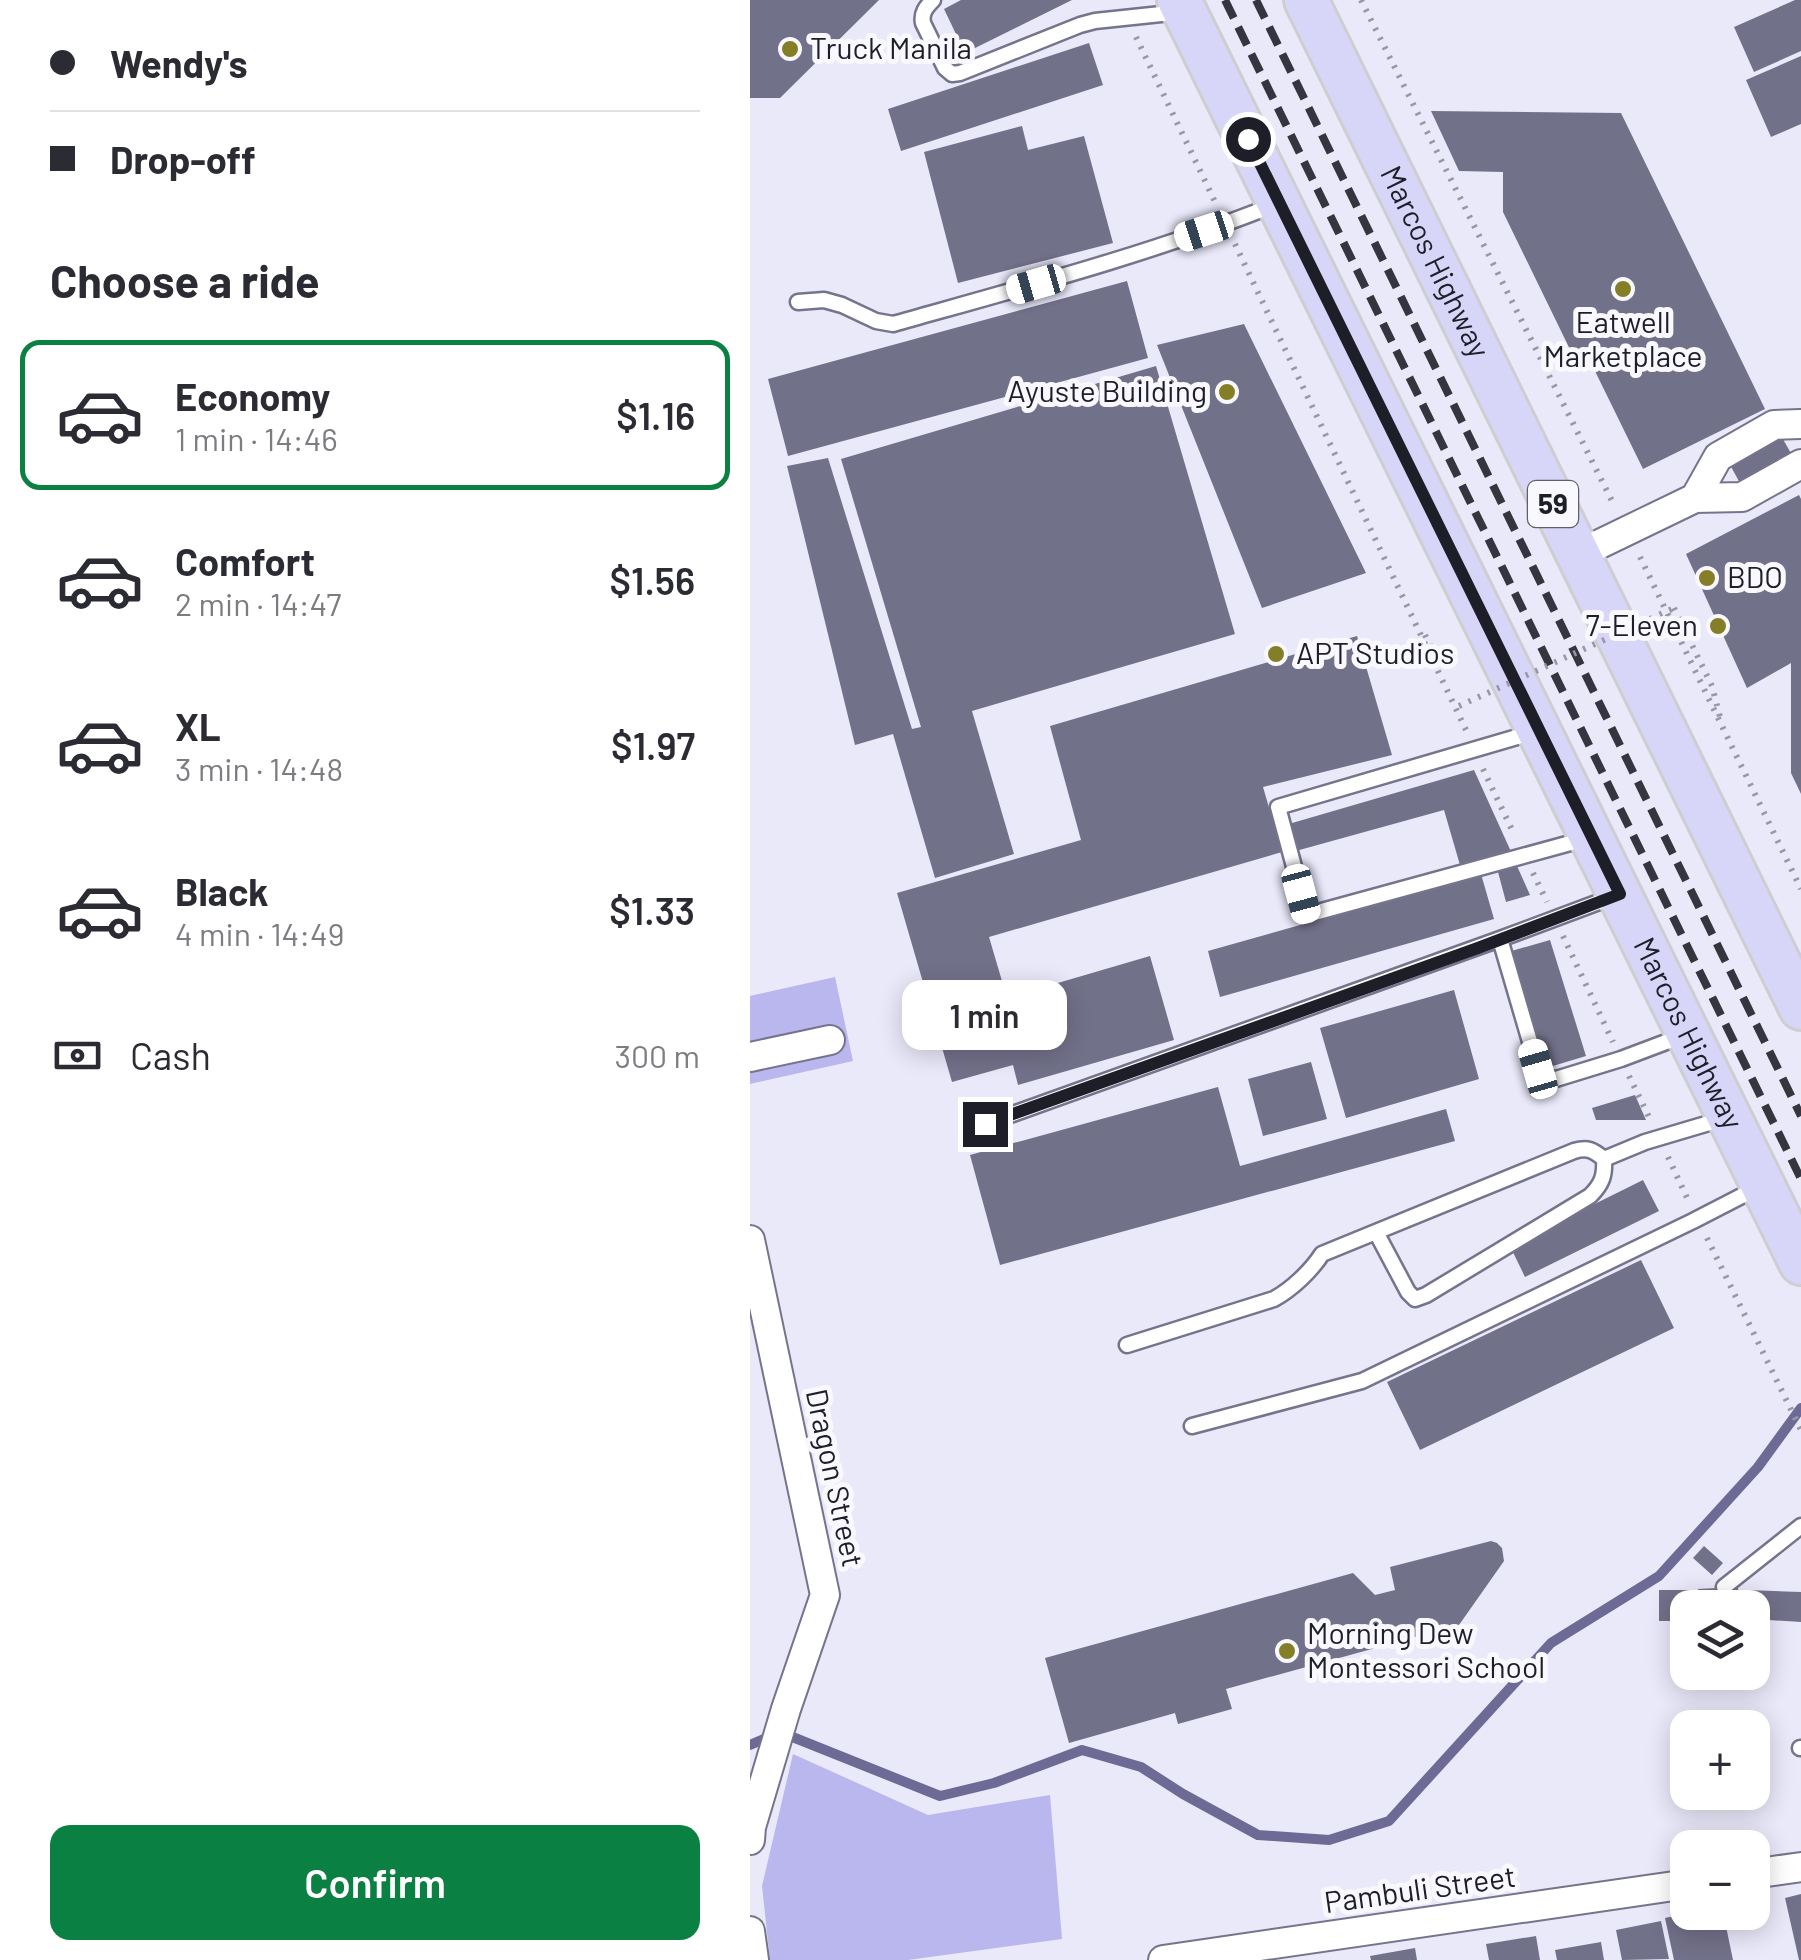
<!DOCTYPE html>
<html lang="en">
<head>
<meta charset="utf-8">
<style>
	:root { --surface:#fff; --page:#f2f2f3; --text:#2b2b33; --muted:#7c7c81; --line:#e1e1e2; --accent:#0b8043 }
	body { margin:0; font-family:Barlow,sans-serif; background:var(--page); color:var(--text); height:100vh; display:flex; flex-direction:column; font-size:38px; white-space:nowrap }
	* { box-sizing:border-box; margin:0 }
	p { font-size:32px; color:var(--muted) }
	.icon { flex:none; width:55px; height:55px; fill:none; stroke:currentColor; stroke-width:2; stroke-linecap:round; stroke-linejoin:round }
	.map { position:relative; flex:1; overflow:hidden }
	.side { display:flex; flex-direction:column; background:var(--surface); width:750px }
	.side>* { flex:none }
	.top-card { display:grid; align-content:center; height:220px; padding:0 50px; background:var(--surface) }
	.tools { position:absolute; left:920px; top:1590px; display:grid; gap:20px }
	.tools a { display:grid; place-items:center; width:100px; height:100px; border-radius:20px; background:var(--surface); box-shadow:0 5px 25px #0003; font-size:50px }
	.end { position:absolute; width:45px; height:45px; margin:-22px; border:12px solid #1e1e28; background:#fff; box-shadow:0 0 0 5px #fff }
	.from { border-radius:50% }
	.bubble { position:absolute; height:70px; border-radius:20px; background:var(--surface); box-shadow:0 5px 25px #0003; font-size:32px; font-weight:600; line-height:70px; text-align:center }
	.car { position:absolute; width:30px; height:60px; margin:-30px -15px; border-radius:12px; box-shadow:0 0 8px 2px #0007; background:linear-gradient(#fff 24%,#345 0 40%,#fff 0 76%,#345 0 86%,#fff 0) }
	.top-card b { display:flex; align-items:center; gap:35px; height:95px; font-size:38px }
	.top-card b+b { border-top:2px solid var(--line) }
	.top-card i { width:25px; height:25px; background:var(--text) }
	ul { padding:0; list-style:none }
	li { display:flex; align-items:center; gap:30px; height:150px; margin:0 20px 15px; padding:0 30px; border:5px solid transparent; border-radius:20px }
	li div { flex:1 }
	li b { display:block; font-size:38px }
	li em { font-style:normal; font-weight:600 }
	li.on { border-color:var(--accent) }
	li>.icon { width:90px; height:90px; stroke-width:1.5 }
	h2 { padding:0 50px; font-size:45px; line-height:120px }
	.pay { display:flex; align-items:center; gap:25px; height:110px; padding:0 50px; font-size:38px }
	.pay p { margin-inline-start:auto }
	.cta { display:flex; gap:20px; margin-top:auto; padding:20px 50px }
	.cta a { flex:1; height:115px; border-radius:20px; background:var(--accent); color:#fff; font-size:40px; font-weight:600; line-height:115px; text-align:center }
	main { display:flex; flex:1; min-height:0 }
	.map>svg:first-child { display:block }
	.green { fill:#b9b7ee }
	.lines { fill:none; stroke-linecap:round; stroke-linejoin:round }
	.stream { stroke:#6d6b96; stroke-width:10 }
	.building { fill:#72718a }
	.service-casing { stroke:#75748d; stroke-width:19 }
	.minor-casing { stroke:#75748d; stroke-width:32 }
	.primary-casing { stroke:#ceced0; stroke-width:48 }
	.path { stroke:#9897a6; stroke-width:6; stroke-dasharray:2.5 8; stroke-linecap:butt }
	.service { stroke:#fff; stroke-width:14 }
	.minor { stroke:#fff; stroke-width:28 }
	.primary { stroke:#d7d6f8; stroke-width:42 }
	.rail { stroke:#35353f; stroke-width:8; stroke-dasharray:20 10; stroke-linecap:butt }
	.path-bridge { stroke:#9897a6; stroke-width:6; stroke-dasharray:2.5 8; stroke-linecap:butt }
	.route { stroke:#1e1e28; stroke-width:12 }
	.poi-dot { fill:#847f27; stroke:#f8f8fe; stroke-width:4 }
	.labels { text-anchor:middle; stroke-width:10; stroke-linejoin:round; paint-order:stroke }
	.shield { fill:#f8f8fe; stroke:#5f5f68; stroke-width:2.5 }
	.shield-label { font-size:28px; font-weight:bold; fill:#1e1e28 }
	.poi-label { font-size:30px; fill:#1e1e28; stroke:#f8f8fe; text-anchor:start }
	.street-label { font-size:30px; fill:#1e1e28; stroke:#f8f8fe }
</style>
</head>
<body>
<main>
<section class="side">
<div class="top-card">
<b><i class="from"></i>Wendy's</b>
<b><i></i>Drop-off</b>
</div>
<h2>Choose a ride</h2>
<ul>
<li class="on"><svg class="icon" aria-label="car" viewBox="0 0 24 24"><path d="M5 17H2v-5l4-1 3-4h7l3 4 3 1v5h-3M9 17h6M6 11h13"/><circle cx="7" cy="17" r="2"/><circle cx="17" cy="17" r="2"/></svg><div><b>Economy</b><p>1 min · 14:46</p></div><em>$1.16</em></li>
<li><svg class="icon" aria-label="car" viewBox="0 0 24 24"><path d="M5 17H2v-5l4-1 3-4h7l3 4 3 1v5h-3M9 17h6M6 11h13"/><circle cx="7" cy="17" r="2"/><circle cx="17" cy="17" r="2"/></svg><div><b>Comfort</b><p>2 min · 14:47</p></div><em>$1.56</em></li>
<li><svg class="icon" aria-label="car" viewBox="0 0 24 24"><path d="M5 17H2v-5l4-1 3-4h7l3 4 3 1v5h-3M9 17h6M6 11h13"/><circle cx="7" cy="17" r="2"/><circle cx="17" cy="17" r="2"/></svg><div><b>XL</b><p>3 min · 14:48</p></div><em>$1.97</em></li>
<li><svg class="icon" aria-label="car" viewBox="0 0 24 24"><path d="M5 17H2v-5l4-1 3-4h7l3 4 3 1v5h-3M9 17h6M6 11h13"/><circle cx="7" cy="17" r="2"/><circle cx="17" cy="17" r="2"/></svg><div><b>Black</b><p>4 min · 14:49</p></div><em>$1.33</em></li>
</ul>
<div class="pay"><svg class="icon" aria-label="cash" viewBox="0 0 24 24"><path d="M3 7h18v10H3z"/><circle cx="12" cy="12" r="2"/></svg>Cash<p>300 m</p></div>
<div class="cta"><a>Confirm</a></div>
</section>
<div class="map">
<svg width="1051" height="1960" viewBox="0 0 1051 1960">
	<rect width="100%" height="100%" fill="#eae9fa"/>
	<!-- green -->
	<path class="green" d="M 85,977 L 103,1061 L 0,1084 L 0,996 Z
		M 43,1754 L 178,1815 L 300,1795 L 312,1939 L 158,1960 L 20,1960 L 12,1886 Z"/>
	<g class="lines">
		<!-- stream -->
		<path class="stream" d="M 0,1745 L 30,1732 L 190,1796 L 244,1783 L 332,1750 L 391,1767 L 433,1794 L 508,1835 L 579,1840 L 639,1821 L 801,1643 L 909,1576 L 1008,1467 L 1051,1408"/>
	</g>
	<!-- building -->
	<path class="building" d="M 0,0 L 129,0 L 30,98 L 0,98 Z
		M 211,0 L 322,0 L 215,53 L 194,9 Z
		M 1045,0 L 1051,0 L 1051,51 L 1004,72 L 984,27 Z
		M 339,43 L 353,85 L 151,151 L 138,109 Z
		M 1051,56 L 1051,124 L 1021,137 L 996,80 Z
		M 681,111 L 871,113 L 1015,409 L 893,469 L 843,367 L 831,372 L 753,212 L 753,172 L 709,171 Z
		M 272,126 L 278,150 L 334,136 L 363,243 L 208,283 L 174,152 Z
		M 377,281 L 398,358 L 38,456 L 18,379 Z
		M 494,324 L 616,573 L 512,608 L 407,345 Z
		M 406,366 L 485,634 L 222,711 L 264,854 L 185,878 L 143,734 L 105,745 L 37,466 L 78,458 L 162,729 L 171,727 L 91,459 Z
		M 1030,434 L 1042,455 L 991,485 L 979,463 Z
		M 1049,495 L 1051,499 L 1051,794 L 1041,773 L 1041,663 L 997,688 L 936,554 Z
		M 607,636 L 642,755 L 513,787 L 525,828 L 724,770 L 763,856 L 712,872 L 694,810 L 553,849 L 532,855 L 532,852 L 239,937 L 257,998 L 400,956 L 424,1040 L 268,1085 L 263,1065 L 202,1082 L 147,893 L 331,840 L 300,726 Z
		M 767,866 L 780,895 L 756,902 L 748,872 Z
		M 731,874 L 744,919 L 470,997 L 458,951 Z
		M 800,940 L 836,1056 L 793,1069 L 758,952 Z
		M 704,990 L 729,1079 L 596,1118 L 570,1028 Z
		M 561,1062 L 577,1119 L 513,1136 L 498,1079 Z
		M 468,1087 L 490,1166 L 696,1109 L 705,1141 L 250,1265 L 220,1155 Z
		M 885,1095 L 896,1120 L 846,1120 L 842,1108 Z
		M 893,1180 L 909,1211 L 775,1277 L 760,1246 Z
		M 891,1260 L 924,1328 L 670,1450 L 637,1382 Z
		M 741,1541 L 747,1543 L 752,1548 L 754,1561 L 709,1625 L 476,1689 L 482,1709 L 428,1724 L 425,1713 L 319,1743 L 295,1658 L 603,1573 L 625,1595 L 645,1590 L 640,1567 Z
		M 954,1546 L 973,1563 L 962,1575 L 943,1558 Z
		M 988,1587 L 989,1608 L 949,1608 L 948,1589 Z
		M 909,1590 L 942,1590 L 942,1608 L 938,1608 L 938,1621 L 909,1621 Z
		M 997,1590 L 1051,1592 L 1051,1622 L 1002,1619 L 1002,1608 L 996,1608 Z
		M 1051,1894 L 1051,1960 L 1049,1960 L 1035,1898 Z
		M 942,1912 L 973,1912 L 983,1960 L 924,1960 L 915,1918 Z
		M 911,1921 L 919,1959 L 872,1960 L 866,1930 Z
		M 786,1936 L 790,1960 L 739,1960 L 736,1944 Z
		M 851,1942 L 854,1960 L 807,1960 L 805,1950 Z
		M 665,1948 L 667,1960 L 621,1960 L 620,1956 Z"/>
	<g class="lines">
		<defs>
			<path id="service" d="M 183,0 C 176,7 171,13 173,23 L 195,68 L 202,74 L 210,73 L 330,25 L 345,21 L 430,12
				M 48,302 L 74,300 L 92,305 L 126,321 L 143,324 C 271,288 400,254 524,205
				M 784,732 L 528,807 L 557,915 L 835,839
				M 865,896 L 750,939 L 788,1069 L 796,1078 L 806,1079 L 871,1059 L 932,1036
				M 235,1124 L 750,939
				M 854,1159 L 895,1142 L 976,1118
				M 377,1345 L 524,1299 C 542,1289 561,1271 572,1254 L 824,1151 C 838,1147 843,1150 854,1159 C 855,1176 852,1184 840,1196 L 676,1295 L 665,1299 L 658,1292 L 626,1232
				M 442,1426 L 612,1381 L 943,1221 L 1009,1187
				M 974,1587 L 1051,1526
				M 1050,1748 L 1051,1748"/>
			<path id="minor" d="M 945,498 L 968,457 L 1024,425 L 1051,424
				M 827,555 L 945,498 L 992,497 L 1051,464
				M 0,1057 L 80,1040
				M 0,1240 L 75,1595 L 36,1709 L 1,1827 L 0,1840
				M 1002,1874 L 1051,1867
				M 0,1931 L 4,1960
				M 413,1960 L 938,1884"/>
			<g id="primary">
				<path id="s1" d="M 429,0 L 1051,1263"/>
				<path id="s2" d="M 556,0 L 1051,1008"/>
			</g>
		</defs>
		<!-- service casing -->
		<use href="#service" class="service-casing"/>
		<!-- minor casing -->
		<use href="#minor" class="minor-casing"/>
		<!-- primary casing -->
		<use href="#primary" class="primary-casing"/>
		<!-- path -->
		<path class="path" d="M 611,0 L 864,505
			M 386,37 L 467,206
			M 485,244 L 716,730
			M 890,557 L 1051,889
			M 924,608 L 962,686 L 970,717
			M 675,635 L 689,664
			M 733,769 L 764,834
			M 783,873 L 797,902
			M 813,936 L 863,1042
			M 879,1076 L 900,1119
			M 918,1157 L 938,1200
			M 957,1238 L 1051,1430"/>
		<!-- service -->
		<use href="#service" class="service"/>
		<!-- minor -->
		<use href="#minor" class="minor"/>
		<!-- primary -->
		<use href="#primary" class="primary"/>
		<!-- rail -->
		<path class="rail" d="M 475,0 L 1051,1179
			M 506,0 L 1051,1116"/>
		<!-- path-bridge -->
		<path class="path-bridge" d="M 709,706 L 924,608"/>
	</g>
	<g class="lines">
		<!-- route -->
		<path class="route" d="M 235,1124 L 728,948 L 870,894 L 498,139"/>
	</g>
	<!-- markers -->
	<g class="poi-dot">
		<circle cx="40" cy="49" r="10"/>
		<circle cx="873" cy="289" r="10"/>
		<circle cx="477" cy="392" r="10"/>
		<circle cx="957" cy="578" r="10"/>
		<circle cx="968" cy="626" r="10"/>
		<circle cx="526" cy="654" r="10"/>
		<circle cx="537" cy="1651" r="10"/>
	</g>
	<g class="labels">
		<!-- shield labels -->
		<rect class="shield" x="778" y="481" width="50" height="46" rx="8"/>
		<g class="shield-label">
			<text x="803" y="514">59</text>
		</g>
		<!-- poi labels -->
		<g class="poi-label">
			<text x="60" y="59">Truck Manila</text>
			<text x="873" y="333" text-anchor="middle">Eatwell<tspan x="873" dy="34">Marketplace</tspan></text>
			<text x="457" y="402" text-anchor="end">Ayuste Building</text>
			<text x="977" y="588">BDO</text>
			<text x="948" y="636" text-anchor="end">7-Eleven</text>
			<text x="546" y="664">APT Studios</text>
			<text x="557" y="1644">Morning Dew<tspan x="557" dy="34">Montessori School</tspan></text>
		</g>
		<!-- street labels -->
		<g class="street-label">
			<text dy="10" stroke="none"><textPath href="#s2" startOffset="292">Marcos Highway</textPath></text>
			<text dy="10" stroke="none"><textPath href="#s1" startOffset="1152">Marcos Highway</textPath></text>
			<text transform="translate(84 1478) rotate(78)" y="10">Dragon Street</text>
			<text transform="translate(670 1890) rotate(-8)" y="10">Pambuli Street</text>
		</g>
	</g>
</svg>
<div class="tools">
<a><svg class="icon" aria-label="layers" viewBox="0 0 24 24"><path d="M12 4l9 5-9 5-9-5zM3 14l9 5 9-5"/></svg></a>
<a>+</a>
<a>−</a>
</div>
<i class="end from" style="left:498px;top:139px"></i>
<i class="end" style="left:235px;top:1124px"></i>
<div class="bubble" style="left:152px;top:980px;width:165px">1 min</div>
<i class="car" style="left:454px;top:231px;rotate:252deg"></i>
<i class="car" style="left:286px;top:284px;rotate:254deg"></i>
<i class="car" style="left:551px;top:894px;rotate:165deg"></i>
<i class="car" style="left:788px;top:1069px;rotate:344deg"></i>
</div>
</main>
</body>
</html>
